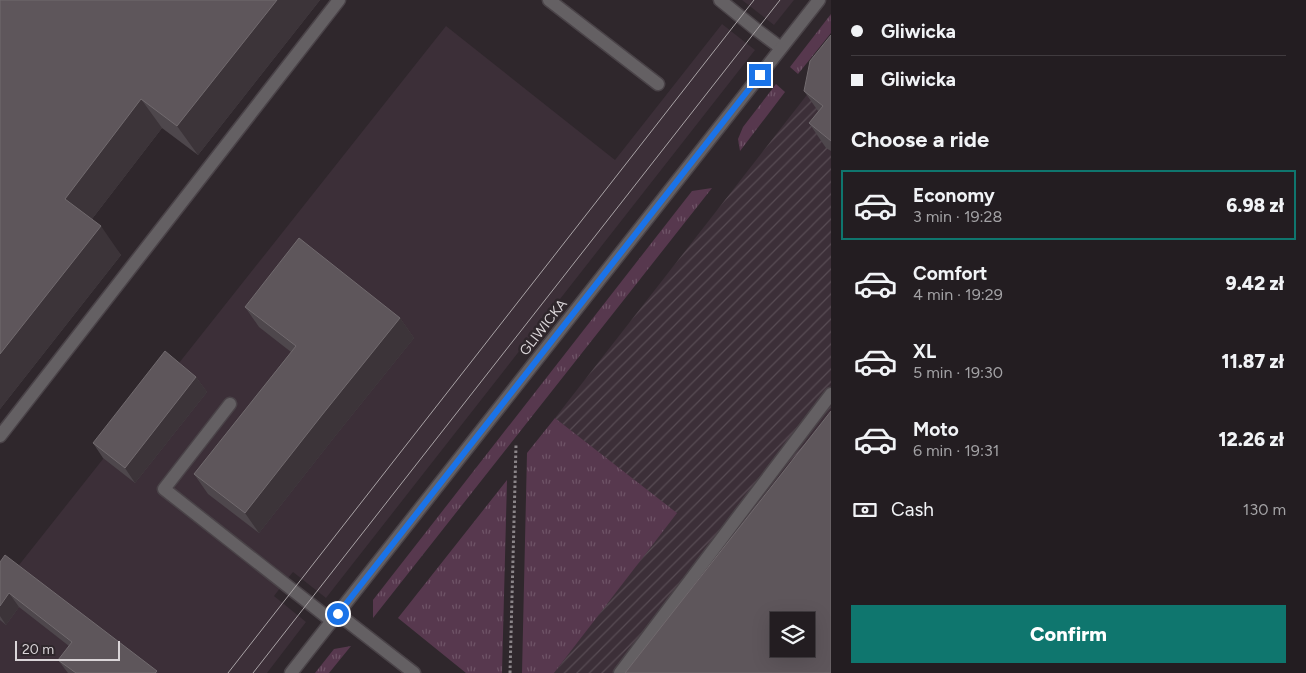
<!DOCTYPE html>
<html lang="en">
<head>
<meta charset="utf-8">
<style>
	:root { --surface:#231d21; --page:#2f2a2e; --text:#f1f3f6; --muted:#a3a2a5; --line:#403b3f; --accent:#0f766e }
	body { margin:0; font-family:Figtree,sans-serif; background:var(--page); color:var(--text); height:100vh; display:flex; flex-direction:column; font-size:19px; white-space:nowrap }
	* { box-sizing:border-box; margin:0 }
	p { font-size:16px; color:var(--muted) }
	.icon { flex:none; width:28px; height:28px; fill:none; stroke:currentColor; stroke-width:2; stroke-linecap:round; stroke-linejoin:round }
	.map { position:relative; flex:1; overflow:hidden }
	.side { display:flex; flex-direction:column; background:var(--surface); width:475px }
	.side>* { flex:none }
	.top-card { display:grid; align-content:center; height:110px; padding:0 20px; background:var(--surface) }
	.fabs { position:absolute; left:770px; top:612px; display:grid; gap:10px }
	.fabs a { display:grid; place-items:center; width:45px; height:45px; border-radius:0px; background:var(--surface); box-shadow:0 5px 20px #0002,0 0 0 1px var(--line); font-size:25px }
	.scale { position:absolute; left:15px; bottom:12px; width:105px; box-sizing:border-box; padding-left:5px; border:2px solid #dad5d8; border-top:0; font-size:14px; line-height:18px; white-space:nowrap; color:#dad5d8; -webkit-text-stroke:4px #2f272c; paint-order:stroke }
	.end { position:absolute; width:22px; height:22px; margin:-11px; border:6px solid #1a73e8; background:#fff; box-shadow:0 0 0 2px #fff }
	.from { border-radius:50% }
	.top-card b { display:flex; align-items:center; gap:18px; height:48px; font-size:19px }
	.top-card b+b { border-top:1px solid var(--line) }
	.top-card i { width:12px; height:12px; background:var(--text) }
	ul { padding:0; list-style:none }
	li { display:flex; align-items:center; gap:15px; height:70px; margin:0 10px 8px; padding:0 10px; border:2px solid transparent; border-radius:0px }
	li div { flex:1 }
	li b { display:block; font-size:19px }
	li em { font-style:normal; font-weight:800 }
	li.on { border-color:var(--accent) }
	li>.icon { width:45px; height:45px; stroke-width:1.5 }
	h2 { padding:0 20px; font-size:22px; line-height:60px }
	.pay { display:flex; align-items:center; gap:12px; height:55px; padding:0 20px; font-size:19px }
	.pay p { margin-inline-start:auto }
	.button { display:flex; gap:10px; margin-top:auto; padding:10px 20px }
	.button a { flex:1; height:58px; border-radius:0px; background:var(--accent); color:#fff; font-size:20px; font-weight:800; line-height:58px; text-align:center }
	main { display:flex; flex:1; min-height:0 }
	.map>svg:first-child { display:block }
	.built { fill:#3c2f38 }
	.industrial { fill:url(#industrial-furrows); fill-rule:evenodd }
	.grass { fill:url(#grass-tufts) }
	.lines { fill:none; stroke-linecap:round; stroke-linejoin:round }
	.service-casing { stroke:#4a4348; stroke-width:15 }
	.minor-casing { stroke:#4a4348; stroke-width:15 }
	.tertiary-casing { stroke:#4a4348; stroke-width:15 }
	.path { stroke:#8b8589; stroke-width:3; stroke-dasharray:2.5 2.5; stroke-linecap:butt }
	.service { stroke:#646063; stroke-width:12 }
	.minor { stroke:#646063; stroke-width:12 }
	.tertiary { stroke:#646063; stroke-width:12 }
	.tram { stroke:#a9a3a6; stroke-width:1 }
	.wall { fill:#4e474c }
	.shaded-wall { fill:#3c3439 }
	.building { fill:#5e565b; stroke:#716a6e; fill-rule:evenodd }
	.route { stroke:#1a73e8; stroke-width:6 }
	.labels { text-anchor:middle; stroke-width:5; stroke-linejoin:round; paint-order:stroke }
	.street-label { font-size:14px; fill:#dad5d8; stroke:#2f272c }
</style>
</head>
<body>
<main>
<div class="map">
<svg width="831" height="673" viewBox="0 0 831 673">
	<defs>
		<pattern id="industrial-furrows" width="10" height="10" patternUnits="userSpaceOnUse" patternTransform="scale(1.25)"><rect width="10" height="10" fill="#3c2f38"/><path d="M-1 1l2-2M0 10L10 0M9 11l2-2" fill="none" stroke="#584c54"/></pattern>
		<pattern id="grass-tufts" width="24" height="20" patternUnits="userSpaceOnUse" patternTransform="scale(1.25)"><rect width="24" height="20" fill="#57384e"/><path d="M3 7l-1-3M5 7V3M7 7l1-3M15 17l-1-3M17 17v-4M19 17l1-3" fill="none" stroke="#6f5467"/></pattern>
	</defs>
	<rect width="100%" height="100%" fill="#2f272c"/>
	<!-- built -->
	<path class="built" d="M 742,0 L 794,0 L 774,25 Z
		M 722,24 L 755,50 L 326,598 L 293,572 L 284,583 L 274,596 L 306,622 L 267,673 L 0,673 L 0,589 L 446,26 L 615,160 Z"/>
	<!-- industrial -->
	<path class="industrial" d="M 831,64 L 831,673 L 554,673 L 676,513 L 555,418 ZM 779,621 L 806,621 L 806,649 L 779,649 Z"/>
	<!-- grass -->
	<path class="grass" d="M 831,14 L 831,33 L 798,74 L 790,67 Z
		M 776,84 L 785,92 L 740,151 L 738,139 L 743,127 Z
		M 712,188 L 373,618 L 373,600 L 692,191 Z
		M 555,418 L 677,513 L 554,673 L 522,673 L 527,453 Z
		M 507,480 L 502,673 L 466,673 L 398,618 Z
		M 351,646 L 329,673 L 315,673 L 334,649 Z"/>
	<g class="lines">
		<defs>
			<path id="service" d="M 549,0 L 658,84
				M 720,0 L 757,30 L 781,48
				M 230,404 L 164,489 L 332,621
				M 0,436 L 339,0
				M 620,673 L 831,394"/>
			<path id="minor" d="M 338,614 L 414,673"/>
			<path id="tertiary" d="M 291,673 L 819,0"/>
		</defs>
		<!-- service casing -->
		<use href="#service" class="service-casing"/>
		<!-- minor casing -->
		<use href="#minor" class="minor-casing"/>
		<!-- tertiary casing -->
		<use href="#tertiary" class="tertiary-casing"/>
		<!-- path -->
		<path class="path" d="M 510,673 L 516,445"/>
		<!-- service -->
		<use href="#service" class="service"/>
		<!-- minor -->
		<use href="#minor" class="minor"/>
		<!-- tertiary -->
		<use href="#tertiary" class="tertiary"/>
		<!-- tram -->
		<path class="tram" d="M 228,673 L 754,0
			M 253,673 L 780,0"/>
	</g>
	<!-- wall -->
	<path class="wall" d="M 0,0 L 320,0 L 198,155 L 162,128 L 92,219 L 121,255 L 0,409 Z
		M 831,35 L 831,151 L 826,148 L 809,123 L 818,111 L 804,91 Z
		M 245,307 L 400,318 L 414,338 L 336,435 L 259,533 L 208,494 L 194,474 L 291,352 L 259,327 Z
		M 196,377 L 207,392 L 135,483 L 103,458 L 93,443 Z
		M 0,562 L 158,673 L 68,673 L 58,660 L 69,646 L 19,607 L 6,625 L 0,620 Z"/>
	<!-- shaded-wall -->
	<path class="shaded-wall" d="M 277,0 L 320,0 L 198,155 L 177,126 Z
		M 141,99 L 162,128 L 85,228 L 65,199 Z
		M 101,226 L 121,255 L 0,409 L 0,354 Z
		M 400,318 L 414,338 L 336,435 L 259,533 L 245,513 L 322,415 Z
		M 196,377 L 207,392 L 135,483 L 125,468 Z
		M 9,593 L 19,607 L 6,625 L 0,616 L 0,606 Z"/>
	<!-- building -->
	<path class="building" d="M 0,0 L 277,0 L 177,126 L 141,99 L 65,199 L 101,226 L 0,354 Z
		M 831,35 L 831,141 L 809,123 L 823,106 L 804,91 L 810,61 Z
		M 299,238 L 400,318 L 322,415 L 245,513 L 194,474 L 296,346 L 245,307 Z
		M 165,351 L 196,377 L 125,468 L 93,443 Z
		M 831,411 L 831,673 L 625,673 ZM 779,621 L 806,621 L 806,649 L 779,649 Z
		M 5,555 L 157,671 L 155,673 L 76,673 L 58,660 L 72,642 L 9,593 L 0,606 L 0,562 Z"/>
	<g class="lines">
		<!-- route -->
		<path class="route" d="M 338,614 L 760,75"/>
	</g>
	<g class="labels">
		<!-- street labels -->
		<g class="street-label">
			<text transform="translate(543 327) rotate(-52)" y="5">GLIWICKA</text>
		</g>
	</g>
</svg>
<div class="fabs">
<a><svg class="icon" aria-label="layers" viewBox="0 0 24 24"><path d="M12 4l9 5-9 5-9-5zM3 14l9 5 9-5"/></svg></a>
</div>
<div class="scale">20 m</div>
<i class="end from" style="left:338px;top:614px"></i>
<i class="end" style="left:760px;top:75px"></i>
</div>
<section class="side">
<div class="top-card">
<b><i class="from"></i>Gliwicka</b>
<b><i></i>Gliwicka</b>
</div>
<h2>Choose a ride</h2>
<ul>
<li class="on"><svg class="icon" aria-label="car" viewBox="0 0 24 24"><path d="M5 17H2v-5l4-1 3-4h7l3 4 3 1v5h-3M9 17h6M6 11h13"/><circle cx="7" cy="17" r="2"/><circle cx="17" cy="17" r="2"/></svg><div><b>Economy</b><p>3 min · 19:28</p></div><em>6.98 zł</em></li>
<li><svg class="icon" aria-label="car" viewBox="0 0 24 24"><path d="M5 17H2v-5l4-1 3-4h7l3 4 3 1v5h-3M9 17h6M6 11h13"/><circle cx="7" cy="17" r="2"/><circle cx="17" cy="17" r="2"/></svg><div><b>Comfort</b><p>4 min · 19:29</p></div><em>9.42 zł</em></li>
<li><svg class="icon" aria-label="car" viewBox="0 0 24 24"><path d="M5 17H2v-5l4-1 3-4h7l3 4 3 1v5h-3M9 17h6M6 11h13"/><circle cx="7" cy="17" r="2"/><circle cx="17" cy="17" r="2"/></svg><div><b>XL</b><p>5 min · 19:30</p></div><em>11.87 zł</em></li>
<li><svg class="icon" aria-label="car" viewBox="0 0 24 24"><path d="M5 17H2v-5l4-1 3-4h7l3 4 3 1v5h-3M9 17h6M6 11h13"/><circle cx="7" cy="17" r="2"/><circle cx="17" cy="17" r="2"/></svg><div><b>Moto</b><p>6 min · 19:31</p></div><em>12.26 zł</em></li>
</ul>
<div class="pay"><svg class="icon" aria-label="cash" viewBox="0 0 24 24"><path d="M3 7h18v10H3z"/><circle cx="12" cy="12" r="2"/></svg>Cash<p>130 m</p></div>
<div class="button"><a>Confirm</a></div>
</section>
</main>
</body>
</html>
